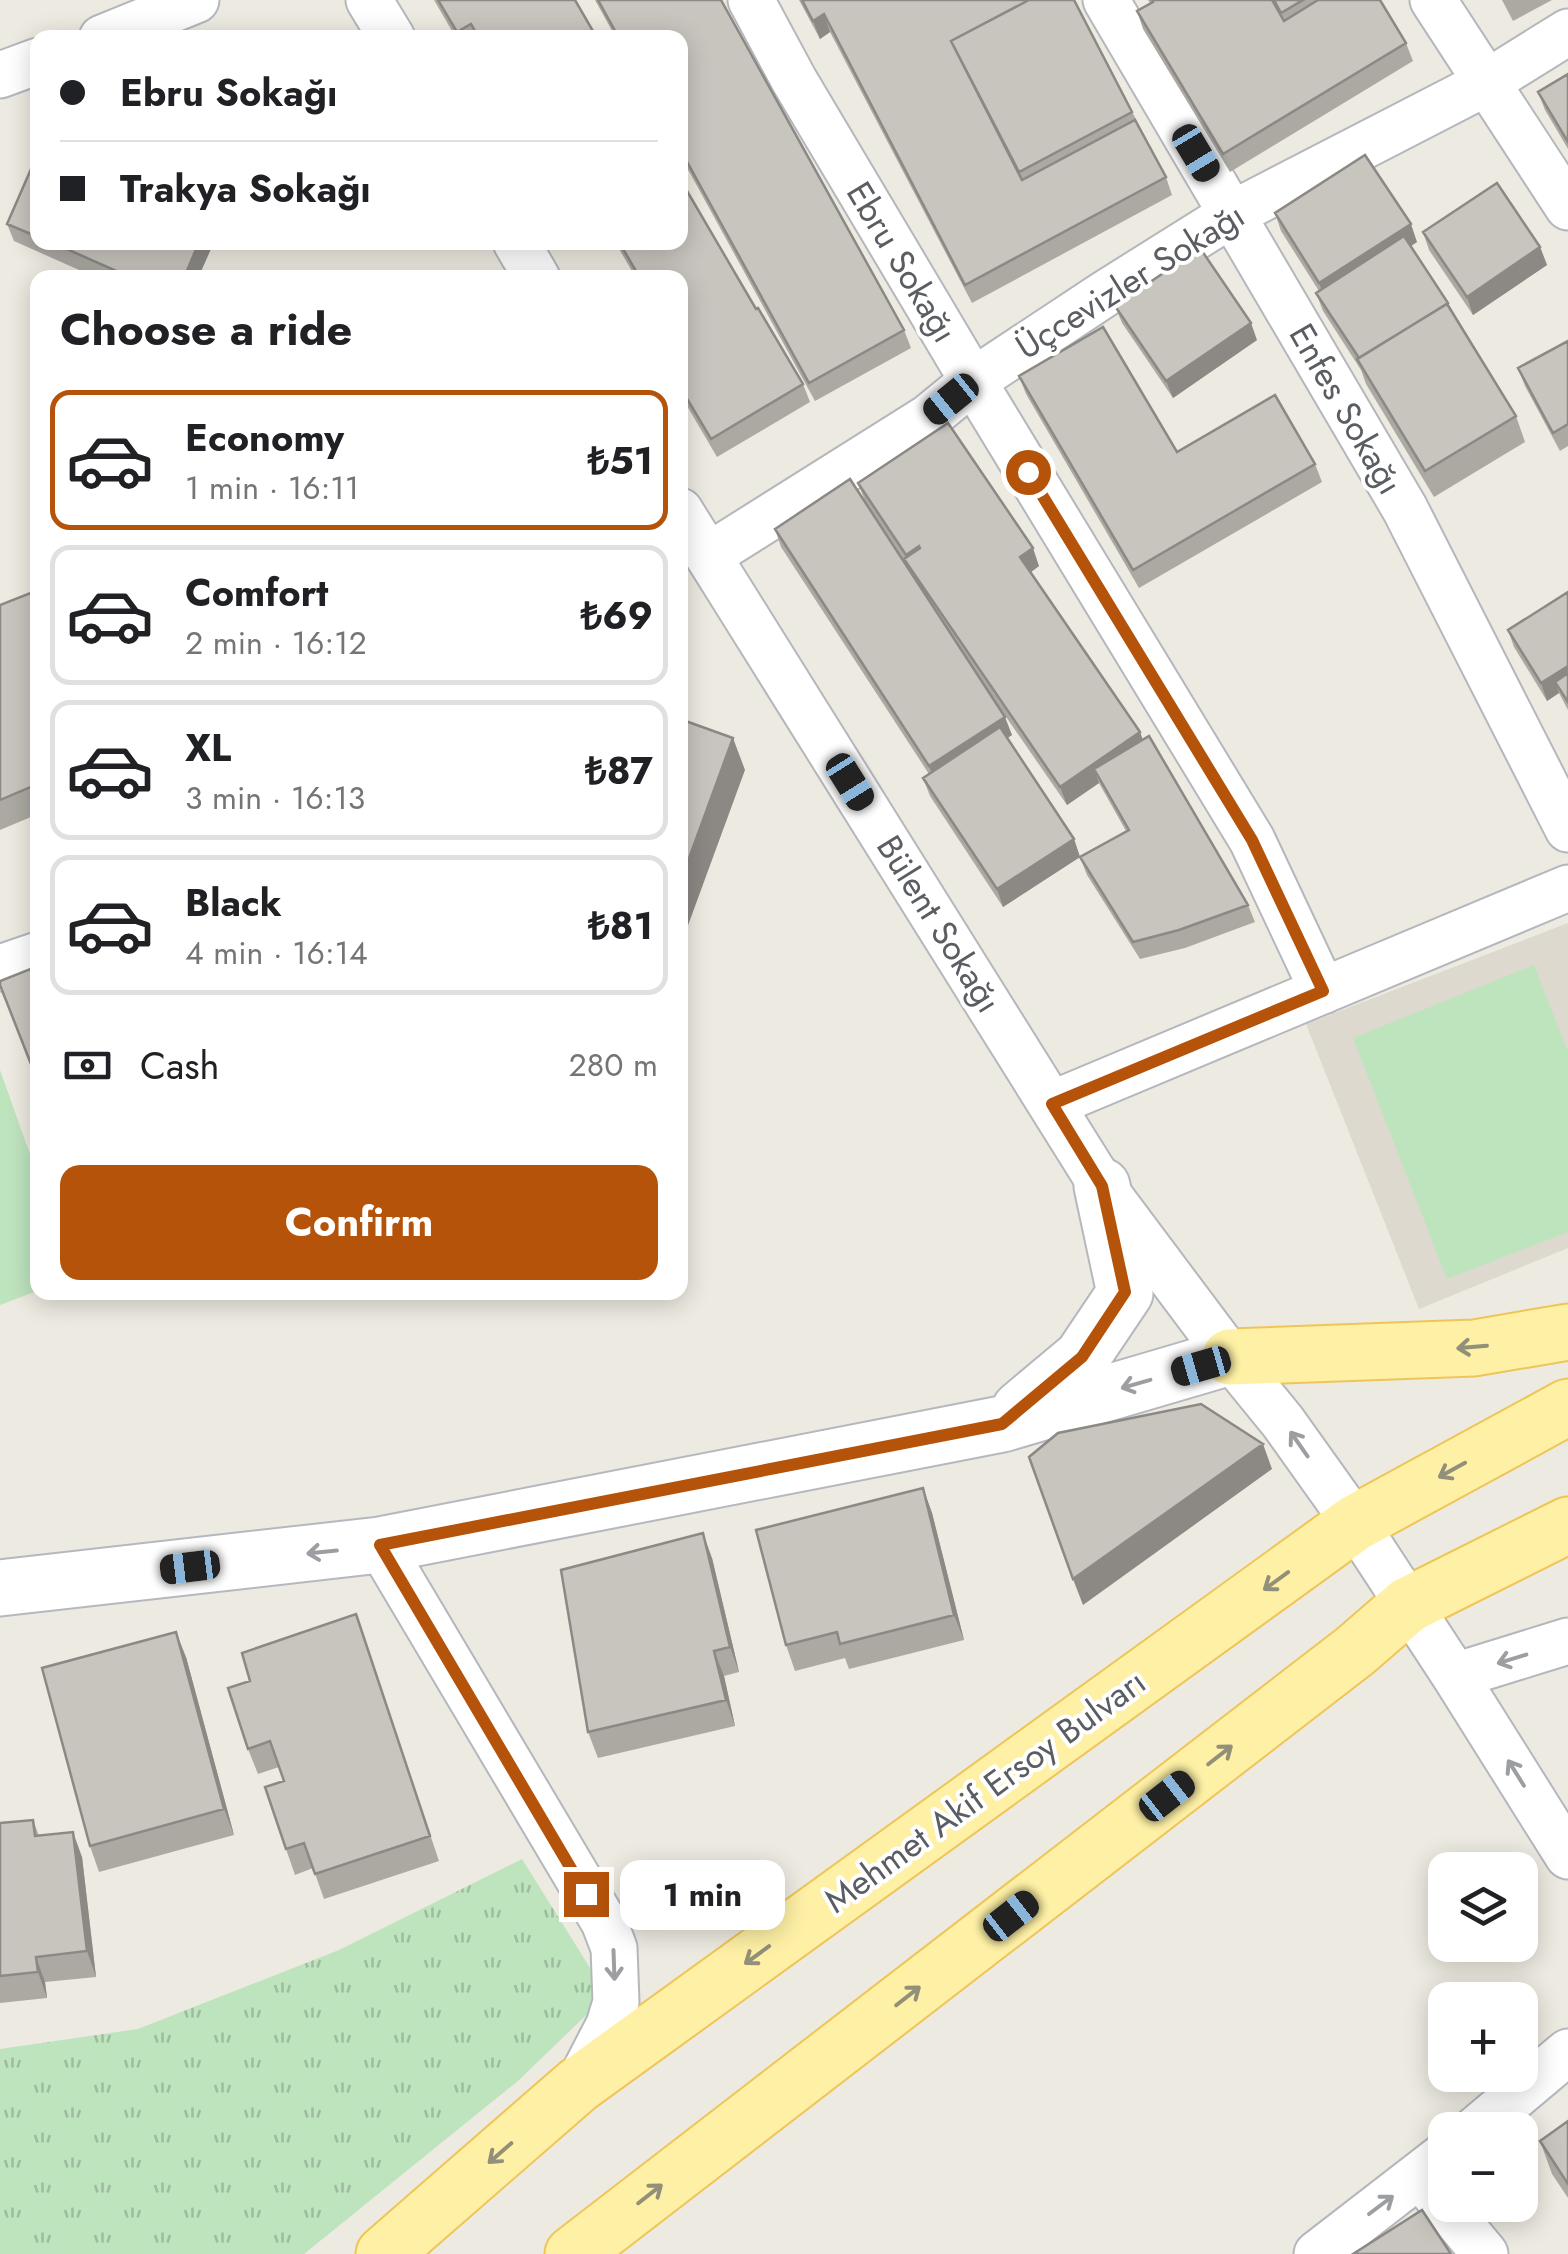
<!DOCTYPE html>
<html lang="en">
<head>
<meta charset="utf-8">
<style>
	:root { --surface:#fff; --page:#f2f2f2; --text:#202124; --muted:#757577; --line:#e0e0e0; --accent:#b45309 }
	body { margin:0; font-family:Jost,sans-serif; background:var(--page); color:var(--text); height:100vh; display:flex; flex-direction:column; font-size:38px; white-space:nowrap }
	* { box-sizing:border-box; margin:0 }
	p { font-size:32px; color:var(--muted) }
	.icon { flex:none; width:55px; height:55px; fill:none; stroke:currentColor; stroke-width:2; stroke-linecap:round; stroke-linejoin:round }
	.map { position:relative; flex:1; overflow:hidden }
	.sheet { position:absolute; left:30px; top:270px; width:658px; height:1030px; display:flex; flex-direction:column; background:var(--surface); border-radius:20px; box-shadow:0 5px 25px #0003 }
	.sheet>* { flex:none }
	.hud { position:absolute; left:30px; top:30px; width:658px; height:220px; border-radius:20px; box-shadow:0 5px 25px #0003; display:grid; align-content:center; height:220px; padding:0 30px; background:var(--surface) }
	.controls { position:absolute; left:1428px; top:1852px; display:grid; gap:20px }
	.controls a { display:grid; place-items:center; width:110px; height:110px; border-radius:20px; background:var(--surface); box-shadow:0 5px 25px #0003; font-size:50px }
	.end { position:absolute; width:45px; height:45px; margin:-22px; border:12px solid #b45309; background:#fff; box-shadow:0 0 0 5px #fff }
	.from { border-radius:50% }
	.bubble { position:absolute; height:70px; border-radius:20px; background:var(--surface); box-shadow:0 5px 25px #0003; font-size:32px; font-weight:700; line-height:70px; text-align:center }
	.car { position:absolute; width:30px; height:60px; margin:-30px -15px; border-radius:12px; box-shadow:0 0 8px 2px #0007; background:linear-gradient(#222 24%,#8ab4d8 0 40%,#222 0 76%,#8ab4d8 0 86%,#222 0) }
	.hud b { display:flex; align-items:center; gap:35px; height:95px; font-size:38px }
	.hud b+b { border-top:2px solid var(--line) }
	.hud i { width:25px; height:25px; background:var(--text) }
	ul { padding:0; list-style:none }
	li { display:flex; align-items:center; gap:30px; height:140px; margin:0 20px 15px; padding:0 10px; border:5px solid var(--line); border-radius:20px }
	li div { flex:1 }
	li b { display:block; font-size:38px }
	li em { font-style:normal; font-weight:700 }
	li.active { border-color:var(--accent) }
	li>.icon { width:90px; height:90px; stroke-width:1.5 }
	h2 { padding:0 30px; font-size:45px; line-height:120px }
	.pay { display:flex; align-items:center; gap:25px; height:110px; padding:0 30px; font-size:38px }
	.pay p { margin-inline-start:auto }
	.button { display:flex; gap:20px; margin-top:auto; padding:20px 30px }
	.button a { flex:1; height:115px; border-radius:20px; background:var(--accent); color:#fff; font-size:40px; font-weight:700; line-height:115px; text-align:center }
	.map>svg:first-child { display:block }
	.education { fill:#ddd9cf }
	.green { fill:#bee4be }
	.park { fill:url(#park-tufts) }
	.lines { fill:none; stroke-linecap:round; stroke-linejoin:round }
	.street-casing { stroke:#b4b7bc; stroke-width:49 }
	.secondary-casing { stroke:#b5b8be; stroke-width:59 }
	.primary-casing { stroke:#efc558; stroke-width:59 }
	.street { stroke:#fff; stroke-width:45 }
	.secondary { stroke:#fff; stroke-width:55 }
	.primary { stroke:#fef0a5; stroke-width:55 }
	.wall { fill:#aca9a3 }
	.shaded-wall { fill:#8c8985 }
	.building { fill:#c8c4be; stroke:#8c8985; stroke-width:2.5 }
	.oneway { stroke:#939079 }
	.oneway2 { stroke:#9c9ea1 }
	.route { stroke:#b45309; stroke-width:12 }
	.labels { text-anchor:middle; stroke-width:8; stroke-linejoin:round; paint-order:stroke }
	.street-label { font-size:35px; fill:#5a5d62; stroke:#fff }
</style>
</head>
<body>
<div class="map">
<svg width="1568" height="2254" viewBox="0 0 1568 2254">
	<defs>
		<pattern id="park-tufts" width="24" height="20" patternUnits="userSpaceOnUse" patternTransform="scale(2.5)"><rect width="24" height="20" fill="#bee4be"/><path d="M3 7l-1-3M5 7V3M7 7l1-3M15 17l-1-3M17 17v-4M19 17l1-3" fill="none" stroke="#9dbc9e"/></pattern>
	</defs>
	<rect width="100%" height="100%" fill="#edeae1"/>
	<!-- education -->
	<path class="education" d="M 1568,923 L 1568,1248 L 1419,1309 L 1306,1024 Z"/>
	<!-- green -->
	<path class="green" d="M 1534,965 L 1568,1052 L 1568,1232 L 1447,1279 L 1353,1038 Z
		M 0,1070 L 37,1174 L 37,1291 L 0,1305 Z"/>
	<!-- park -->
	<path class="park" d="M 522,1859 L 607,1995 L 519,2080 L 304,2254 L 0,2254 L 0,2049 L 138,2029 L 339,1950 Z"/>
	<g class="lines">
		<defs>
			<path id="street" d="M 369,0 L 392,38
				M 751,0 L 794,80 L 973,381 L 1252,840 L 1323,991
				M 1106,0 L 1405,509 L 1568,829
				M 1433,0 L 1568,207
				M 102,38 L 196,0
				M 0,75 L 38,61
				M 516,242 L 537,278
				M 680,511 L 1102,1186 L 1230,1357 L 1283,1422 L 1355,1523 L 1455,1676 L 1568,1856
				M 708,556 L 929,417 L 973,381 L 1106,293 L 1232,214 L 1486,83 L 1568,32
				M 0,968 L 38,955
				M 1052,1104 L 1568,888
				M 380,1545 L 604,1922 L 614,1948 L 616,2002 L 609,2025 L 578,2085
				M 1455,1676 L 1568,1641
				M 1475,2130 L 1568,2052
				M 1420,2176 L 1485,2254
				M 1317,2254 L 1445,2155"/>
			<path id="secondary" d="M 1020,1409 L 1082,1357 L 1125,1293 L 1102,1186
				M 0,1588 L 380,1545 L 1002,1424 L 1230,1357"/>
			<path id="primary" d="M 1230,1357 L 1474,1348 L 1568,1332
				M 384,2254 L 578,2085 L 1355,1523 L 1568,1407
				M 573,2254 L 1355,1651 L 1408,1605 L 1568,1525"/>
		</defs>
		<!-- street casing -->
		<use href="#street" class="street-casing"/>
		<!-- secondary casing -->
		<use href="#secondary" class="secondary-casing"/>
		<!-- primary casing -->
		<use href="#primary" class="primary-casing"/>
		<!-- street -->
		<use href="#street" class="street"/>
		<!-- secondary -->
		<use href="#secondary" class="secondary"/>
		<!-- primary -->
		<use href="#primary" class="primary"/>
	</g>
	<!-- wall -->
	<path class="wall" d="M 434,0 L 575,0 L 597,38 L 456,38 Z
		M 595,0 L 721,0 L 904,330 L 911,348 L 815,401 L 680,155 L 680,38 L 616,38 Z
		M 799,0 L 1074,0 L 1166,177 L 1172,195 L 972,303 L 830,32 L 820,39 Z
		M 1148,0 L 1380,0 L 1406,43 L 1413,61 L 1230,172 L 1143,29 L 1137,11 L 1150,3 Z
		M 1502,0 L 1552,0 L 1513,21 Z
		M 1568,74 L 1568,149 L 1545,110 L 1538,92 Z
		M 38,153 L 38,242 L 214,242 L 198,278 L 97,278 L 14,241 L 7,224 Z
		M 1275,213 L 1417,242 L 1411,246 L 1448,303 L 1516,416 L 1525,442 L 1434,497 L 1366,384 L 1361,370 L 1323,311 L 1316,293 L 1319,291 L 1281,231 Z
		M 1423,232 L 1540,247 L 1547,265 L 1473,315 L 1429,250 Z
		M 615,242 L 680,242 L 756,309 L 803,384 L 810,402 L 717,457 L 680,394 L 680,278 L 636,278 Z
		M 1115,306 L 1257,340 L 1173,398 L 1122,323 Z
		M 1568,341 L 1568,446 L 1560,451 L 1525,386 L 1518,368 Z
		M 1019,376 L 1177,452 L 1315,464 L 1322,482 L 1139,588 L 1026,394 Z
		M 858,483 L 1039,566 L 1031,572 L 1140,732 L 1143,740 L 1248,905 L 1255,922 L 1185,948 L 1140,959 L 1087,875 L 1080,857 L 1126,831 L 1099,783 L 1067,805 L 975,672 L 1012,735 L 1007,738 L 1074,839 L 1080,857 L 1003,907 L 930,796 L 923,778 L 929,774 L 781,547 L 775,529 L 907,566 L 865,501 Z
		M 38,590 L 38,814 L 0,830 L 0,605 Z
		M 1568,592 L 1568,710 L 1559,693 L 1547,701 L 1514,647 L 1508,630 Z
		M 118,1292 L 135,1292 L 120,1298 Z
		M 923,1488 L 932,1513 L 964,1640 L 849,1669 L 845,1658 L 795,1671 L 786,1645 Z
		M 712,1558 L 739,1672 L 724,1676 L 735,1726 L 598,1758 L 588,1732 Z
		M 356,1614 L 439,1861 L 324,1899 L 313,1868 L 295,1875 L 286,1849 L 284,1781 L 279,1767 L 258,1774 L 248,1749 L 250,1681 Z
		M 186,1657 L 234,1835 L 99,1872 L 90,1846 Z
		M 33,1820 L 39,1836 L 82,1857 L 96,1977 L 45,1982 L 47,1998 L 0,2003 L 0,1823 Z
		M 1568,2121 L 1568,2198 L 1552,2174 L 1540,2141 Z"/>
	<!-- shaded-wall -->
	<path class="shaded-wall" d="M 824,14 L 830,32 L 820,39 L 813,21 Z
		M 1411,224 L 1417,242 L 1326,301 L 1319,283 Z
		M 199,242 L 214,242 L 198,278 L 184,278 Z
		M 1540,247 L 1547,265 L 1473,315 L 1467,297 Z
		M 1251,323 L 1257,340 L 1173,398 L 1166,381 Z
		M 1033,548 L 1039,566 L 1027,575 L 1020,557 Z
		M 1568,666 L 1568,688 L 1555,682 L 1559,693 L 1547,701 L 1541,683 Z
		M 1005,717 L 1012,735 L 936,784 L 929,766 Z
		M 1140,732 L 1146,750 L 1094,769 L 1099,783 L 1067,805 L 1060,787 Z
		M 733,738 L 745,770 L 683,939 L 680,930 L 680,883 Z
		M 1074,839 L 1080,857 L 1003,907 L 997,889 Z
		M 1263,1444 L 1272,1469 L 1083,1605 L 1073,1579 Z
		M 923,1488 L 932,1513 L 964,1640 L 954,1615 Z
		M 703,1533 L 712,1558 L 739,1672 L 730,1647 Z
		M 176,1632 L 186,1657 L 234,1835 L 224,1809 Z
		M 714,1651 L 724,1676 L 735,1726 L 726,1700 Z
		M 73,1832 L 82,1857 L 96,1977 L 87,1951 Z
		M 36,1957 L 45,1982 L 47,1998 L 38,1972 Z"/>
	<!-- building -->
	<path class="building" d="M 438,0 L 575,0 L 597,38 L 479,38 L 471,24 L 457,32 Z
		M 598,0 L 721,0 L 904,330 L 809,383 L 680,149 L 680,38 L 619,38 Z
		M 802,0 L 1029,0 L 951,41 L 1022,180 L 1135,120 L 1166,177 L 965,285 L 824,14 L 813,21 Z
		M 1029,0 L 1074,0 L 1132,112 L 1019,172 L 951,41 Z
		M 1152,0 L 1272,0 L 1284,21 L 1318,0 L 1380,0 L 1406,43 L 1223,154 L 1137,11 L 1153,2 Z
		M 1274,0 L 1303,0 L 1281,13 Z
		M 1568,74 L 1568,142 L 1538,92 Z
		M 38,153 L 38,237 L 7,224 Z
		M 1365,155 L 1411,224 L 1319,283 L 1275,213 Z
		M 680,179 L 756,309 L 758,308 L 803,384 L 711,439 L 680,387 L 680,278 L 640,278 L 619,242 L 680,242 Z
		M 1497,183 L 1540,247 L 1467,297 L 1423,232 Z
		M 1404,236 L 1448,303 L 1359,358 L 1316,293 Z
		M 51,242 L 199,242 L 184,278 L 132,278 Z
		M 1200,248 L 1251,323 L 1166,381 L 1115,306 Z
		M 1447,304 L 1516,416 L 1425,471 L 1357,359 Z
		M 1103,327 L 1177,452 L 1275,395 L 1315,464 L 1133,570 L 1019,376 Z
		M 1568,341 L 1568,424 L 1553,433 L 1518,368 Z
		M 948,423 L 1033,548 L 1020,557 L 1140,732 L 1060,787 L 904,559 L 920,548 L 919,546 L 906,555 L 858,483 Z
		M 850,479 L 1005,717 L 929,766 L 775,529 Z
		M 38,590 L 38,784 L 0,800 L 0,605 Z
		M 1568,592 L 1568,666 L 1541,683 L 1508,630 Z
		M 1568,673 L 1568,702 L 1555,682 Z
		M 680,719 L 733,738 L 680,883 Z
		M 1000,727 L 1074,839 L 997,889 L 923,778 Z
		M 1149,736 L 1248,905 L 1179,930 L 1133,942 L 1080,857 L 1129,830 L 1094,769 Z
		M 38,966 L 38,1082 L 0,985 L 0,981 Z
		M 1201,1404 L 1263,1444 L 1073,1579 L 1029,1457 L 1058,1433 Z
		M 923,1488 L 954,1615 L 840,1644 L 837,1632 L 786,1645 L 756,1530 Z
		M 703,1533 L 730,1647 L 714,1651 L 726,1700 L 588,1732 L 561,1570 Z
		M 356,1614 L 430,1836 L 315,1874 L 304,1843 L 286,1849 L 265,1787 L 284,1781 L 270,1741 L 248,1749 L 228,1688 L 250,1681 L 242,1653 Z
		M 176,1632 L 224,1809 L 90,1846 L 42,1668 Z
		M 33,1820 L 35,1836 L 73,1832 L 87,1951 L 36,1957 L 38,1972 L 0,1976 L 0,1823 Z
		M 1568,2121 L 1568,2184 L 1540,2141 Z
		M 1422,2210 L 1451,2254 L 1353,2254 Z"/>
	<!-- one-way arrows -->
	<defs><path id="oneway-shaft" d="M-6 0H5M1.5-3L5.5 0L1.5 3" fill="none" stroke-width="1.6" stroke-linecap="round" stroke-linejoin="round" transform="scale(2.5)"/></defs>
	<g class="oneway">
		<use href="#oneway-shaft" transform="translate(1472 1347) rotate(175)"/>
		<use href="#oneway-shaft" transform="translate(1452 1470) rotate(151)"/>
		<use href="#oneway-shaft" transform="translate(1276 1581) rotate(144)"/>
		<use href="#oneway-shaft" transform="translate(1220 1755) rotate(-38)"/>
		<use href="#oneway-shaft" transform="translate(757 1955) rotate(144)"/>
		<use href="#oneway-shaft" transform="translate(908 1996) rotate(-38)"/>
		<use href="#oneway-shaft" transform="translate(500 2153) rotate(139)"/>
		<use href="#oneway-shaft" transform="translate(650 2194) rotate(-38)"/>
	</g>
	<g class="oneway2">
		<use href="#oneway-shaft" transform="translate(1136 1384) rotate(164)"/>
		<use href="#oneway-shaft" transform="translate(1299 1444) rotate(-125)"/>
		<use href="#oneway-shaft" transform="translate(322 1552) rotate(174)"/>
		<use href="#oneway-shaft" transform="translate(1512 1659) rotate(163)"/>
		<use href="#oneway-shaft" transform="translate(1516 1773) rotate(-122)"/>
		<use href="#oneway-shaft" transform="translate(614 1965) rotate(88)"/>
		<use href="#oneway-shaft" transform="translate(1381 2205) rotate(-37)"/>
	</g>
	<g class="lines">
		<!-- route -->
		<path class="route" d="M 586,1894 L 380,1545 L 1002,1424 L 1082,1357 L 1125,1292 L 1102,1186 L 1052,1104 L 1323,991 L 1252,840 L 1028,472"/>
	</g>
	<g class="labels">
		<!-- street labels -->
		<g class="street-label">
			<text transform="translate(902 262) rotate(59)" y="12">Ebru Sokağı</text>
			<text transform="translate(1130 281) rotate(-32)" y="12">Üçcevizler Sokağı</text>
			<text transform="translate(1346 409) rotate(60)" y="12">Enfes Sokağı</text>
			<text transform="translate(939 924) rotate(58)" y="12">Bülent Sokağı</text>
			<text transform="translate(985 1791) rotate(-36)" y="12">Mehmet Akif Ersoy Bulvarı</text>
		</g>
	</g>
</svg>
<div class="controls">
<a><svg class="icon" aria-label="layers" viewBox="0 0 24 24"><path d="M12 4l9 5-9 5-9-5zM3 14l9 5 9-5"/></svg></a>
<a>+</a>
<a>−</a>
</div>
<i class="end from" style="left:1028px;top:472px"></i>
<i class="end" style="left:586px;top:1894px"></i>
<div class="bubble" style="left:620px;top:1860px;width:165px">1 min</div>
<i class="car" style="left:1196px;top:153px;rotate:149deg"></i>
<i class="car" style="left:951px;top:399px;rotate:231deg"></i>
<i class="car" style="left:850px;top:782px;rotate:148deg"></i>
<i class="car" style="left:1201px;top:1366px;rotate:254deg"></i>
<i class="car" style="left:190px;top:1567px;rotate:263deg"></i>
<i class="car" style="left:1167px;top:1796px;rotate:52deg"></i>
<i class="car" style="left:1011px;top:1916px;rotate:52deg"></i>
<div class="hud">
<b><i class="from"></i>Ebru Sokağı</b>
<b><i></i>Trakya Sokağı</b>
</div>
<section class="sheet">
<h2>Choose a ride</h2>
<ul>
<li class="active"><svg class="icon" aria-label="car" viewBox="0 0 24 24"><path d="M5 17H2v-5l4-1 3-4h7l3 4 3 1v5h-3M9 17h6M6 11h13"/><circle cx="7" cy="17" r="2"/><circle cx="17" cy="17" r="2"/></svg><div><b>Economy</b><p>1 min · 16:11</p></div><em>₺51</em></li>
<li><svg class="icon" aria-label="car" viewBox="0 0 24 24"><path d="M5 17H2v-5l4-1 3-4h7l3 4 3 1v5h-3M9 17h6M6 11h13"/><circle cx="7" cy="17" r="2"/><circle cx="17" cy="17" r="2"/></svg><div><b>Comfort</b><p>2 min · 16:12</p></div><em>₺69</em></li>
<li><svg class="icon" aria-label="car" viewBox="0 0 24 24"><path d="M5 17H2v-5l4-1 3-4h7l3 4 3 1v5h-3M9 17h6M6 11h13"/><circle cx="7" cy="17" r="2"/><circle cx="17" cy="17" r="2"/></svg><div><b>XL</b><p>3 min · 16:13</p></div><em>₺87</em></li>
<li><svg class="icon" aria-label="car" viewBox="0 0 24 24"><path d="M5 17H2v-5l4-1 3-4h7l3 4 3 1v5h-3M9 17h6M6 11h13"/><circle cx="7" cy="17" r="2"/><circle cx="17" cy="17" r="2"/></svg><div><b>Black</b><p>4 min · 16:14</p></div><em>₺81</em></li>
</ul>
<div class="pay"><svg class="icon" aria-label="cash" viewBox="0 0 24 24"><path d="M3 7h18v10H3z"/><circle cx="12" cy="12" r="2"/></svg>Cash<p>280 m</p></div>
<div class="button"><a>Confirm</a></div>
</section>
</div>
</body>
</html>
